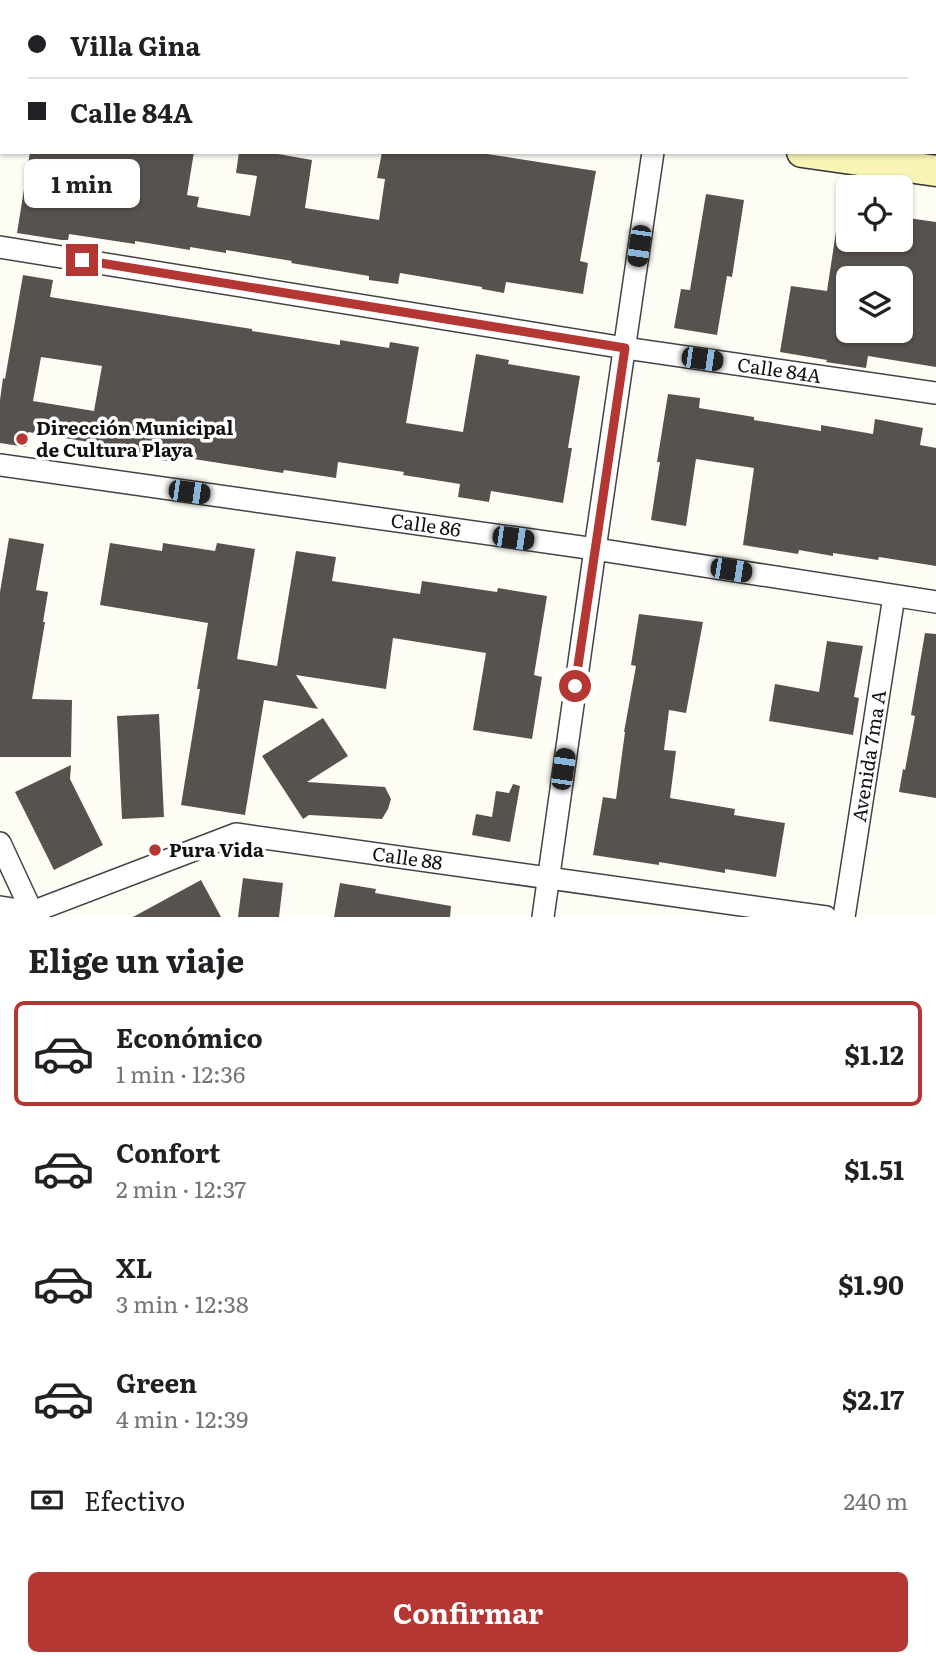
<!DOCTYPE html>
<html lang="es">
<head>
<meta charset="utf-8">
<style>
	:root { --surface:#fff; --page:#f6f6f6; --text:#202124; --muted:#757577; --line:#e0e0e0; --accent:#b43734 }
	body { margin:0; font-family:Literata,serif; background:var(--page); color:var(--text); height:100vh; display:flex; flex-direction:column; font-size:26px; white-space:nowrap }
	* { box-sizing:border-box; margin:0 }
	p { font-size:23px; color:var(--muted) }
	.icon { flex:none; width:38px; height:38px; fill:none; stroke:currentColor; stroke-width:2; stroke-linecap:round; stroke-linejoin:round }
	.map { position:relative; height:917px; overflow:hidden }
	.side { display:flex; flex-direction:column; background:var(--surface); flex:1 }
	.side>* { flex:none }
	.hud { position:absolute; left:0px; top:0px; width:936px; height:154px; box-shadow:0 2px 5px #0004; display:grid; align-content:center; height:154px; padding:0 28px; background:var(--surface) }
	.tools { position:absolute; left:836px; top:175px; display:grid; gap:14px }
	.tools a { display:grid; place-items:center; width:77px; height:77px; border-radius:10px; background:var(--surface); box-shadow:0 2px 5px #0004; font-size:35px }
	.end { position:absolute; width:32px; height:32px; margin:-16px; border:9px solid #b43734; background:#fff; box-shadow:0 0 0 4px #fff }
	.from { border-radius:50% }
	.bubble { position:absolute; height:49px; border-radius:10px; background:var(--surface); box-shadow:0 2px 5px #0004; font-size:23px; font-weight:700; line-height:49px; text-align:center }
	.car { position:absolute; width:21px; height:42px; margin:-21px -10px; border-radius:9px; box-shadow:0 0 5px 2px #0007; background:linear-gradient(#222 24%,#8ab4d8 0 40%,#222 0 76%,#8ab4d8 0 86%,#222 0) }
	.hud b { display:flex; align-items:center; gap:24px; height:66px; font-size:26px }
	.hud b+b { border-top:2px solid var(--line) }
	.hud i { width:18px; height:18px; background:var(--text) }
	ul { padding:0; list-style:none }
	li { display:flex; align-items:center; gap:21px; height:105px; margin:0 14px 10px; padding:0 14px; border:4px solid transparent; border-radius:10px }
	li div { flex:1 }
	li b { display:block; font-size:26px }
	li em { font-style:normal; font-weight:700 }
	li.on { border-color:var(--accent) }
	li>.icon { width:63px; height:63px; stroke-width:1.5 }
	h2 { padding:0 28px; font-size:32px; line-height:84px }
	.pay { display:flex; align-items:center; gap:18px; height:77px; padding:0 28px; font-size:26px }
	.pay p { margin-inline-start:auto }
	.primary-button { display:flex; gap:14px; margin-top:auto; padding:14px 28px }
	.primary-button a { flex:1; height:80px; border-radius:10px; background:var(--accent); color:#fff; font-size:28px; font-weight:700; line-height:80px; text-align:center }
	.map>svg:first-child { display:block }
	.building { fill:#58524e; fill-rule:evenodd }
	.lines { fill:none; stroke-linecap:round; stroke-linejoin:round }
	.street-casing { stroke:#434343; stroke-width:24 }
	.secondary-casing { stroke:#323232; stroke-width:33 }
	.street { stroke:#fff; stroke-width:21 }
	.secondary { stroke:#f8f5b6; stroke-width:30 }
	.route { stroke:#b43734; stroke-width:9 }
	.poi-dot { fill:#b43734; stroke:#fff; stroke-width:2.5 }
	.labels { text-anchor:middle; stroke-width:7; stroke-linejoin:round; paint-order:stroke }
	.street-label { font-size:19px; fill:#101010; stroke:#fff }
	.poi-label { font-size:19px; font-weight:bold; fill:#101010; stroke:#fff; text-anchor:start }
</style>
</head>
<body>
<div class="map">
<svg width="936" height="917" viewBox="0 0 936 917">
	<rect width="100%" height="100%" fill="#fefdf5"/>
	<!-- building -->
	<path class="building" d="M 30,152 L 194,152 L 187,195 L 199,197 L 197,207 L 250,216 L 257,176 L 236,173 L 239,152 L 278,152 L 278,154 L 312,160 L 305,208 L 379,220 L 385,179 L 377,178 L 382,152 L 474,152 L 596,171 L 580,261 L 588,263 L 583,294 L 506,282 L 504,293 L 482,289 L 482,287 L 400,273 L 398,284 L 369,280 L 369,276 L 291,263 L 292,261 L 226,250 L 226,253 L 190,247 L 190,250 L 135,241 L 135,244 L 69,234 L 68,241 L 17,233 Z
		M 706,194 L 744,200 L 732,277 L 727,276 L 717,335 L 674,328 L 681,289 L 690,290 Z
		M 901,217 L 936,222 L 936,367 L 868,356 L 866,368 L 826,362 L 827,360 L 780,352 L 791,286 L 827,291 L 837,225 L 849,225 L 849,240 L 901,240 ZM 849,278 L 901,278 L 901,331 L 849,331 Z
		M 23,275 L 53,280 L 50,297 L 252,329 L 252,331 L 340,345 L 340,340 L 389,348 L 390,342 L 419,347 L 406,423 L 463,432 L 476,354 L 509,360 L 508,364 L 580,376 L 568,448 L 572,448 L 563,503 L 491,491 L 489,502 L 458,497 L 460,484 L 403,475 L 404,472 L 338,462 L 336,478 L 284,470 L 283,473 L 168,455 L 167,461 L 88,448 L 89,442 L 28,432 L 26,447 L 0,443 L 0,400 L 3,378 L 5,379 ZM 41,357 L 102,366 L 94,411 L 33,401 Z
		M 668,394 L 700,398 L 699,408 L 754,417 L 754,420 L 821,431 L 821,425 L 873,434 L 875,419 L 923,428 L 920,445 L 936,448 L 936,566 L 879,557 L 878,560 L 833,553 L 833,556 L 799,550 L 798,554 L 743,545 L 754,468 L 696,459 L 686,526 L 651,520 L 660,462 L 657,462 Z
		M 9,538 L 44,544 L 36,590 L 48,592 L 43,622 L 45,622 L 32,699 L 72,700 L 71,757 L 0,757 L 0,592 Z
		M 110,543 L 162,551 L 163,543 L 215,551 L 217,543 L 255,549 L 237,659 L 277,666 L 296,551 L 336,557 L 332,581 L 420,594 L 422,581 L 497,592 L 498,588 L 547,596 L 534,675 L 542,677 L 532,739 L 473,730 L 486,653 L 393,638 L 386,689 L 296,675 L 318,709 L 264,700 L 245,815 L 181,805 L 200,689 L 197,689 L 208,623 L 100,605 Z
		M 639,614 L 703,622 L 686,713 L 669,710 L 664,750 L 676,751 L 670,798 L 735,809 L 734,815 L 785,823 L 776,877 L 725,869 L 725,873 L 659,862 L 659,865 L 593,855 L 603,797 L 616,799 L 625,732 L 624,732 L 636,666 L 631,665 Z
		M 925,633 L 936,634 L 936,798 L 899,792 L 903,769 L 905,770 L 915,716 L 911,715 Z
		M 827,641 L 863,646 L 854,697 L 859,698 L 853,735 L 769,721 L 775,684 L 819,692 Z
		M 159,714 L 164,817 L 122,819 L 117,716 Z
		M 323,718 L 348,756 L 307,782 L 385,787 L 391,799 L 388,809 L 382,819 L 309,815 L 303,819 L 262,756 Z
		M 71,765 L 70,779 L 103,845 L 54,870 L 15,792 Z
		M 513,784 L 520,786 L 510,842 L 472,835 L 476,814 L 492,817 L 496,791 L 509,793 Z
		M 243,878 L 283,883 L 279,917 L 238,917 Z
		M 201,880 L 221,917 L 133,917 Z
		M 340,883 L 376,889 L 375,893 L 451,906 L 450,917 L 334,917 Z"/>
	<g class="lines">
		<defs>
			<g id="street">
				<path d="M 0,121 L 2,108"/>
				<path id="s1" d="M 0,247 L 625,348 L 936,393"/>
				<path id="s2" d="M 0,465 L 595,549 L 936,602"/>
				<path d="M 0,843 L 32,912 L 36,917"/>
				<path id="s3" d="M 0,907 L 32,912 L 236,834 L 826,917"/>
				<path d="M 543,917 L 595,549 L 653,152"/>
				<path id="s4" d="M 844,917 L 894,596"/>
			</g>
			<path id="secondary" d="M 7,0 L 18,2
				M 448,2 L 448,0
				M 0,35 L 2,35
				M 934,130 L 936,130
				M 802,152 L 936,171"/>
		</defs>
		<!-- street casing -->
		<use href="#street" class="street-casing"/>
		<!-- secondary casing -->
		<use href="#secondary" class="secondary-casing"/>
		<!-- street -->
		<use href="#street" class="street"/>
		<!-- secondary -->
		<use href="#secondary" class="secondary"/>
	</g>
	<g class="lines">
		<!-- route -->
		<path class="route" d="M 82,260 L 625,348 L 575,686"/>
	</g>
	<!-- markers -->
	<g class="poi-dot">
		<circle cx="22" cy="439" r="7"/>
		<circle cx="155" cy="850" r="7"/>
	</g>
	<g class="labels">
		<!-- street labels -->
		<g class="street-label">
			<text dy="7" stroke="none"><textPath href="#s1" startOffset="789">Calle 84A</textPath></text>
			<text dy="7" stroke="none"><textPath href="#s2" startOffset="430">Calle 86</textPath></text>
			<text dy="7" stroke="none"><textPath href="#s4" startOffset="163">Avenida 7ma A</textPath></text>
			<text dy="7" stroke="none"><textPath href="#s3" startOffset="424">Calle 88</textPath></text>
		</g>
		<!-- poi labels -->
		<g class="poi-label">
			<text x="36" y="435">Dirección Municipal<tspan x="36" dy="22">de Cultura Playa</tspan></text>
			<text x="169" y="857">Pura Vida</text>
		</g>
	</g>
</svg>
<div class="tools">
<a><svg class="icon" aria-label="locate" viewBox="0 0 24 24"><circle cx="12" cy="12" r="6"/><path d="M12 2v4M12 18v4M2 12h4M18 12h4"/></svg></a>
<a><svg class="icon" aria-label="layers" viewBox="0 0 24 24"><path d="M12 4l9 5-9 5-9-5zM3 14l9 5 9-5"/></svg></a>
</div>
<i class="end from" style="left:575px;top:686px"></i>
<i class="end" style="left:82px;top:260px"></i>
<div class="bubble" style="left:24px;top:159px;width:116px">1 min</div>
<i class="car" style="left:639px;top:246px;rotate:188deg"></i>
<i class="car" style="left:702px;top:359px;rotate:98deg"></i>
<i class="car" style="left:189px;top:492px;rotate:98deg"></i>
<i class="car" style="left:513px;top:538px;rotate:98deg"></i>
<i class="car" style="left:731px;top:570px;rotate:99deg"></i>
<i class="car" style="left:563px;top:769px;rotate:8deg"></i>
<div class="hud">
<b><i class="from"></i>Villa Gina</b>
<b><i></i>Calle 84A</b>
</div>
</div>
<section class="side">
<h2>Elige un viaje</h2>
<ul>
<li class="on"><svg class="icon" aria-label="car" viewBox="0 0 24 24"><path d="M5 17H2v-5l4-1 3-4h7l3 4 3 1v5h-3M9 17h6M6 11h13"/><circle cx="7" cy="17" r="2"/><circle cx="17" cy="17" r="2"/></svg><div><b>Económico</b><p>1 min · 12:36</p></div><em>$1.12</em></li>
<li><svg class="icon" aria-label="car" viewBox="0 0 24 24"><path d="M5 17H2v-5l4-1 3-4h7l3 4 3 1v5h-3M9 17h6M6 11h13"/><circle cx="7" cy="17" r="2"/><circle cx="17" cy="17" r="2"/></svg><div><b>Confort</b><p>2 min · 12:37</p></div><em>$1.51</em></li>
<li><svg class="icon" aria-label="car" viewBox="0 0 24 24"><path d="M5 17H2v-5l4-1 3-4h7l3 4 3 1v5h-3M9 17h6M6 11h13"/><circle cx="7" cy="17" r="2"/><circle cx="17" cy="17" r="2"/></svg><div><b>XL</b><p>3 min · 12:38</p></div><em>$1.90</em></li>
<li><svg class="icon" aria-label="car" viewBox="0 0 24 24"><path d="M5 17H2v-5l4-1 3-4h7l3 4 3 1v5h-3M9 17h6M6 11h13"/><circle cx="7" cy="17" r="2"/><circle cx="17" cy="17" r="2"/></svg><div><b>Green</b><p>4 min · 12:39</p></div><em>$2.17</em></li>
</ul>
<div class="pay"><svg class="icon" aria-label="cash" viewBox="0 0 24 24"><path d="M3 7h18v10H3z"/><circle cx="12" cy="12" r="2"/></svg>Efectivo<p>240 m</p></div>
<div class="primary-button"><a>Confirmar</a></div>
</section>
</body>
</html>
